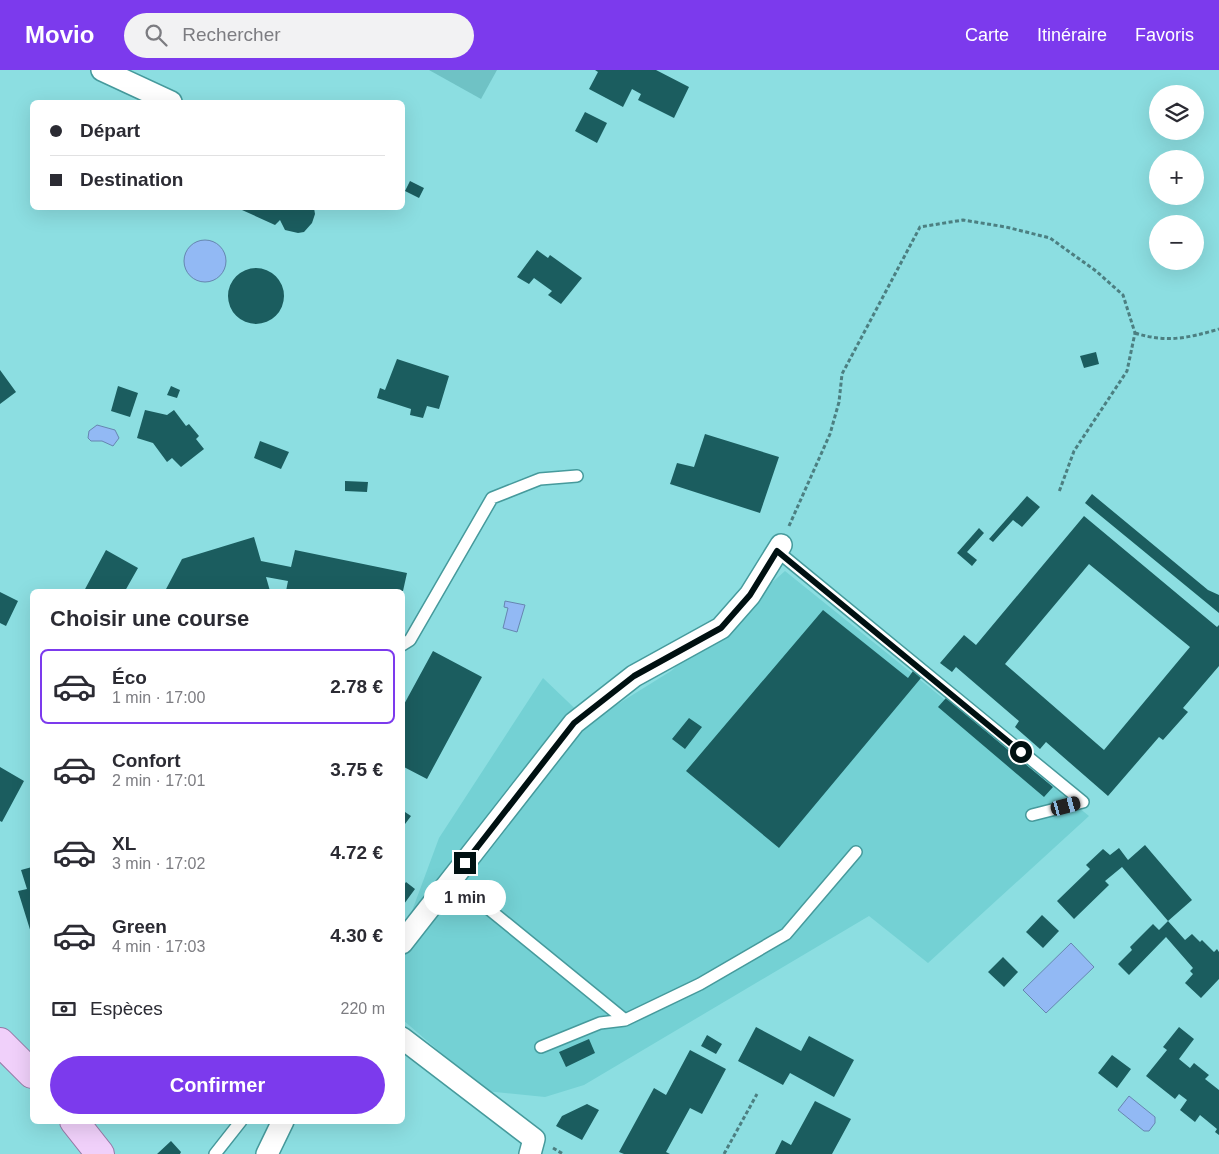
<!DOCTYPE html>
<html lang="fr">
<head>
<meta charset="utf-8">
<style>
	:root { --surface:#fff; --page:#f2f2f3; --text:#2b2b33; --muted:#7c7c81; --line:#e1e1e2; --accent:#7c3aed }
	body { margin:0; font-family:Arial,sans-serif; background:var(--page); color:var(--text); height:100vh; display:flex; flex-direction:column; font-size:19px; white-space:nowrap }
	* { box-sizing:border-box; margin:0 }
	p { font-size:16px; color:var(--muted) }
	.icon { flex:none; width:28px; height:28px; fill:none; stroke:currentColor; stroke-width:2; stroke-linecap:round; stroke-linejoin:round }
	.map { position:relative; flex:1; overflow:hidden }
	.sheet { position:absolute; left:30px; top:519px; width:375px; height:535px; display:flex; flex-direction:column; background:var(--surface); border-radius:8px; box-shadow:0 5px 20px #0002 }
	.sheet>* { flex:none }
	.top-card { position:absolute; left:30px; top:30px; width:375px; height:110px; border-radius:8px; box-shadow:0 5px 20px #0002; display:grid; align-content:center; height:110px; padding:0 20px; background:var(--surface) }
	.tools { position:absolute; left:1149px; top:15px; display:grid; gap:10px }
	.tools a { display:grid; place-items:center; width:55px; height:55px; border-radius:50%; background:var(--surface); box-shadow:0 5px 20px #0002; font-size:25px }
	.end { position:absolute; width:22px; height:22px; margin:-11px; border:6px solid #001011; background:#fff; box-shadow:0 0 0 2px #fff }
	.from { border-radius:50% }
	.bubble { position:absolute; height:35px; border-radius:18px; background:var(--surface); box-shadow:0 5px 20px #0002; font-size:16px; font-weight:600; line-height:35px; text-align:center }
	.car { position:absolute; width:15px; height:30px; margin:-15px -8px; border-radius:6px; box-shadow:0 0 4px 1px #0007; background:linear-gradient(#222 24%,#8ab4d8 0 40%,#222 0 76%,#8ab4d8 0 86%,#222 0) }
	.top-card b { display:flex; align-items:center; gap:18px; height:48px; font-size:19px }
	.top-card b+b { border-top:1px solid var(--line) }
	.top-card i { width:12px; height:12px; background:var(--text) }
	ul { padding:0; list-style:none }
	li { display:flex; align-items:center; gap:15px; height:75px; margin:0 10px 8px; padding:0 10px; border:2px solid transparent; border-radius:8px }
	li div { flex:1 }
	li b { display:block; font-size:19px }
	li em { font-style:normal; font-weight:600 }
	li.selected { border-color:var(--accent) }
	li>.icon { width:45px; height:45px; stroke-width:1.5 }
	h2 { padding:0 20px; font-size:22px; line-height:60px }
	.pay { display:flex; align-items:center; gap:12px; height:55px; padding:0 20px; font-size:19px }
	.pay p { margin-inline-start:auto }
	.cta { display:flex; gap:10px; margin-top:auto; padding:10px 20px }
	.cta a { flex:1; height:58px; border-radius:30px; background:var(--accent); color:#fff; font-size:20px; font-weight:600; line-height:58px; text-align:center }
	header { display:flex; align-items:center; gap:30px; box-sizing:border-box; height:70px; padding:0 25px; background:var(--accent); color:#fff }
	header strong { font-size:24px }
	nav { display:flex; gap:28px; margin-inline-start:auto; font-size:18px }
	.search { width:350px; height:45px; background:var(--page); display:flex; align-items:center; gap:12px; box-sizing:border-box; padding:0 18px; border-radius:28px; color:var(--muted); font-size:19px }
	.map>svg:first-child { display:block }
	.built { fill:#74d1d4 }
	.green { fill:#6fc2c5 }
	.water { fill:#92b9f4; stroke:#6686b0 }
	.building { fill:#1b5d5f; fill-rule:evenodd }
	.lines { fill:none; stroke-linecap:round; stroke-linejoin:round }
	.lane-casing { stroke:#469a9c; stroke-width:14 }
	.street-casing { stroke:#469a9c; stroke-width:24 }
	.primary-casing { stroke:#9678a6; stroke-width:30 }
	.path { stroke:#4c7f81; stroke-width:3; stroke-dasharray:4 2.5; stroke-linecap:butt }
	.lane { stroke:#fff; stroke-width:11 }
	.street { stroke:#fff; stroke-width:21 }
	.primary { stroke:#f0d0fa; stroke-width:28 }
	.route { stroke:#001011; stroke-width:6 }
</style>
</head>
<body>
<header>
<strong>Movio</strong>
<div class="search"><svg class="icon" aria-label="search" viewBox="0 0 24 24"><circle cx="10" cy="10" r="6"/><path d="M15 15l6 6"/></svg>Rechercher</div>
<nav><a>Carte</a><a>Itinéraire</a><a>Favoris</a></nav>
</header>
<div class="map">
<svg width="1219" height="1084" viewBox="0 0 1219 1084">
	<rect width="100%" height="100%" fill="#8cdee1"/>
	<!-- built -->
	<path class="built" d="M 785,501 L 1089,746 L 928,893 L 869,846 L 584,1015 L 545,1027 L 485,1021 L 403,950 L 402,868 L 439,768 L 543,608 L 589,652 L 671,601 Z"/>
	<!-- green -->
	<path class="green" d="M 429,0 L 497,0 L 481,29 Z"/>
	<!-- water -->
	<path class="water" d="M184 191a21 21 0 1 1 42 0a21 21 0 1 1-42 0Z
		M 97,355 L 115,360 L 119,368 L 113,376 L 102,371 L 91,371 L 88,368 L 89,361 Z
		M 505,531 L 525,535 L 517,562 L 503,558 L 508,538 L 504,537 Z
		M 1071,873 L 1094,897 L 1046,943 L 1023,920 Z
		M 1129,1026 L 1155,1047 L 1155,1053 L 1149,1061 L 1144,1061 L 1118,1040 Z"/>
	<!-- building -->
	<path class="building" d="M 595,0 L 656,0 L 689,17 L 674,48 L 638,30 L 641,24 L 632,19 L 623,37 L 589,19 L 598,2 Z
		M 585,42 L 607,53 L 597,73 L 575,61 Z
		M 410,111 L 424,118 L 419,128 L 405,121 Z
		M 243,138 L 314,138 L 315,144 L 312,153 L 304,162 L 298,163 L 285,160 L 280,150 L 275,155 L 242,140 Z
		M 537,180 L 548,188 L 550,185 L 582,208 L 561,234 L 548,225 L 552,221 L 534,208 L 529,214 L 517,207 Z
		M228 226a28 28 0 1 1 56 0a28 28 0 1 1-56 0Z
		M 1096,282 L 1099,294 L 1084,298 L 1080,286 Z
		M 397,289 L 449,306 L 439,339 L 427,336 L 423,348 L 410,345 L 411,339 L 377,328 L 380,318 L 385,320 Z
		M 0,300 L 16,322 L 0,334 Z
		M 118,316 L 138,323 L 130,347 L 111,341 Z
		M 171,316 L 180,320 L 177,328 L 167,325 Z
		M 145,340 L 167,345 L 174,340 L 186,356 L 189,354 L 199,366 L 196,369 L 204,379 L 181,397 L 172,388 L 167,392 L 153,373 L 137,368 Z
		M 705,364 L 779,387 L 760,443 L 670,414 L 677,393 L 694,397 Z
		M 260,371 L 289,382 L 281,399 L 254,388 Z
		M 345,411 L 368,412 L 367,422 L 345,421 Z
		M 1092,424 L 1208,520 L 1219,525 L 1219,543 L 1085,433 Z
		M 1027,426 L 1040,437 L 1022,457 L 1013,450 L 993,472 L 989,469 Z
		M 1084,446 L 1217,557 L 1219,555 L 1219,596 L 1183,638 L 1188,642 L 1163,670 L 1159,667 L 1108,726 L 1046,672 L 1040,679 L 1015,657 L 1019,651 L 956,597 L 952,602 L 940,593 L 964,565 L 976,575 ZM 1089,494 L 1190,577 L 1104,680 L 1005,594 Z
		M 979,458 L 984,463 L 967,482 L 977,490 L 972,496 L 957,483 Z
		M 254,467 L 261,491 L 291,497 L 295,480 L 407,503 L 403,521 L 286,521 L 288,511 L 266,507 L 270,521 L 165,521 L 182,489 Z
		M 106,480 L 138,498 L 125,521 L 84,521 Z
		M 0,522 L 18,531 L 6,556 L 0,553 Z
		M 823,540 L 908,608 L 913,601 L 921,608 L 779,778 L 686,701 Z
		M 433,581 L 482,607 L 427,709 L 402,696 L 402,638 Z
		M 946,628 L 1053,717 L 1044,727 L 938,637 Z
		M 689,648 L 702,657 L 685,679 L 672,669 Z
		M 0,697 L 24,711 L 2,752 L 0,751 Z
		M 402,740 L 411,746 L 402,758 Z
		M 1145,775 L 1192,830 L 1168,851 L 1122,797 L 1105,811 L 1109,815 L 1074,849 L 1057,831 L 1090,799 L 1086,795 L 1103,779 L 1110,785 L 1119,778 L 1128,790 Z
		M 32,797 L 32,866 L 18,821 L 27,819 L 21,800 Z
		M 406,812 L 415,819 L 404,834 L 402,818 Z
		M 1042,845 L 1059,861 L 1043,878 L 1026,862 Z
		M 1168,851 L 1185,870 L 1192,864 L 1200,872 L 1202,870 L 1214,882 L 1217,879 L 1219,882 L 1219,909 L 1201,928 L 1185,913 L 1193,904 L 1190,901 L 1193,898 L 1166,867 L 1129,905 L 1118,894 L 1132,880 L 1130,877 L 1153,854 L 1159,860 Z
		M 1003,887 L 1018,902 L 1004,917 L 988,902 Z
		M 756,957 L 801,981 L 809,966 L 854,990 L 834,1027 L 790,1003 L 783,1015 L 738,991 Z
		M 1179,957 L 1194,969 L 1179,989 L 1190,998 L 1194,993 L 1209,1005 L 1205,1009 L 1219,1020 L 1219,1065 L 1215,1062 L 1217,1059 L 1200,1045 L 1195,1052 L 1180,1040 L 1187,1030 L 1179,1024 L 1175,1029 L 1146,1006 L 1167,980 L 1163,977 Z
		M 707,965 L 722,974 L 716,984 L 701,976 Z
		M 589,969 L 595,983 L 566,997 L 559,982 Z
		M 690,980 L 726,999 L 702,1044 L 690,1038 L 666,1082 L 670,1084 L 624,1084 L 619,1082 L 654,1018 L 666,1025 Z
		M 1112,985 L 1131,999 L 1117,1018 L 1098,1003 Z
		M 815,1031 L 851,1049 L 832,1084 L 775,1084 L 782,1070 L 791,1075 Z
		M 587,1034 L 599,1040 L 582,1070 L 556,1056 L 562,1046 Z
		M 171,1071 L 181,1082 L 180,1084 L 157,1084 Z"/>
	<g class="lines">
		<defs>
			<path id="lane" d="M 777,481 L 1083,732 L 1032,745
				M 402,575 L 410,570 L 492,428 L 540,409 L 577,406
				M 452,809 L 625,950 L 700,914 L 786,864 L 856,782
				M 541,977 L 600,953 L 625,950
				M 215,1084 L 241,1051"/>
			<path id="street" d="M 102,0 L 171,32
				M 402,873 L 574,653 L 634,606 L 721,558 L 750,525 L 781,475
				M 402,968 L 534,1069 L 530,1084
				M 267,1084 L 283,1051"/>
			<path id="primary" d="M 0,972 L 32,1004
				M 74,1051 L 100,1084"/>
		</defs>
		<!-- lane casing -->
		<use href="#lane" class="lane-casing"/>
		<!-- street casing -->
		<use href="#street" class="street-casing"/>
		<!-- primary casing -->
		<use href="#primary" class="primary-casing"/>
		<!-- path -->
		<path class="path" d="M 1135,263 C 1166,273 1189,268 1219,259
			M 789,456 L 830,364 L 839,332 L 842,304 L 920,157 L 963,150 L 1006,157 L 1050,168 L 1096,201 L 1123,225 L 1135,263 L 1127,301 L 1074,381 L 1059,422
			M 553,1078 L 563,1084
			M 724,1084 L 757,1024"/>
		<!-- lane -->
		<use href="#lane" class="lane"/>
		<!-- street -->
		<use href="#street" class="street"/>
		<!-- primary -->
		<use href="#primary" class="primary"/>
	</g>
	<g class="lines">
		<!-- route -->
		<path class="route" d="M 465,793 L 574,653 L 634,606 L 721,558 L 750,525 L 777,481 L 1021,682"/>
	</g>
</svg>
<div class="tools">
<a><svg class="icon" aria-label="layers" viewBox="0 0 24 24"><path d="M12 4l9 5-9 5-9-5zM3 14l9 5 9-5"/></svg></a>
<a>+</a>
<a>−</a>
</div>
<i class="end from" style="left:1021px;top:682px"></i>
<i class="end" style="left:465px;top:793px"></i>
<div class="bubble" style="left:424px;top:810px;width:82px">1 min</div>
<i class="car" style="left:1066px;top:736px;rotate:75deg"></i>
<div class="top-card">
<b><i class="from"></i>Départ</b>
<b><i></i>Destination</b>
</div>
<section class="sheet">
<h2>Choisir une course</h2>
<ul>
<li class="selected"><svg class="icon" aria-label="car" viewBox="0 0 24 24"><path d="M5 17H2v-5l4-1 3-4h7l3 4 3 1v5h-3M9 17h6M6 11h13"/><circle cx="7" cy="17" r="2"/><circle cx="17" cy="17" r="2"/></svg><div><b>Éco</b><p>1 min · 17:00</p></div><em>2.78 €</em></li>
<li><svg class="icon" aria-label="car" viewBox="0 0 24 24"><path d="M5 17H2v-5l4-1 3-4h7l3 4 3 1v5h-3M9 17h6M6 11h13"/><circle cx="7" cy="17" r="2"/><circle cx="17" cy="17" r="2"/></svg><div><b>Confort</b><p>2 min · 17:01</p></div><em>3.75 €</em></li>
<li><svg class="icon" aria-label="car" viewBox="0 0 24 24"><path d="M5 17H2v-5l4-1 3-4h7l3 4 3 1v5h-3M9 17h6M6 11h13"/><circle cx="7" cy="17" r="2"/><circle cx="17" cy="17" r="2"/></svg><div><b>XL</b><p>3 min · 17:02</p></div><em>4.72 €</em></li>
<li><svg class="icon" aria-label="car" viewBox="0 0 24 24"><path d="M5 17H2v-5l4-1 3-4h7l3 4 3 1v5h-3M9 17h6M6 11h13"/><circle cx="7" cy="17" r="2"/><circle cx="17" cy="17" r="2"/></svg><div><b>Green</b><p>4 min · 17:03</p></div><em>4.30 €</em></li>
</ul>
<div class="pay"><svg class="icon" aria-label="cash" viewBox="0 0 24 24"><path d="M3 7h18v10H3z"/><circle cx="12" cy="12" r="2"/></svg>Espèces<p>220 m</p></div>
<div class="cta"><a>Confirmer</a></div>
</section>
</div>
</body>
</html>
